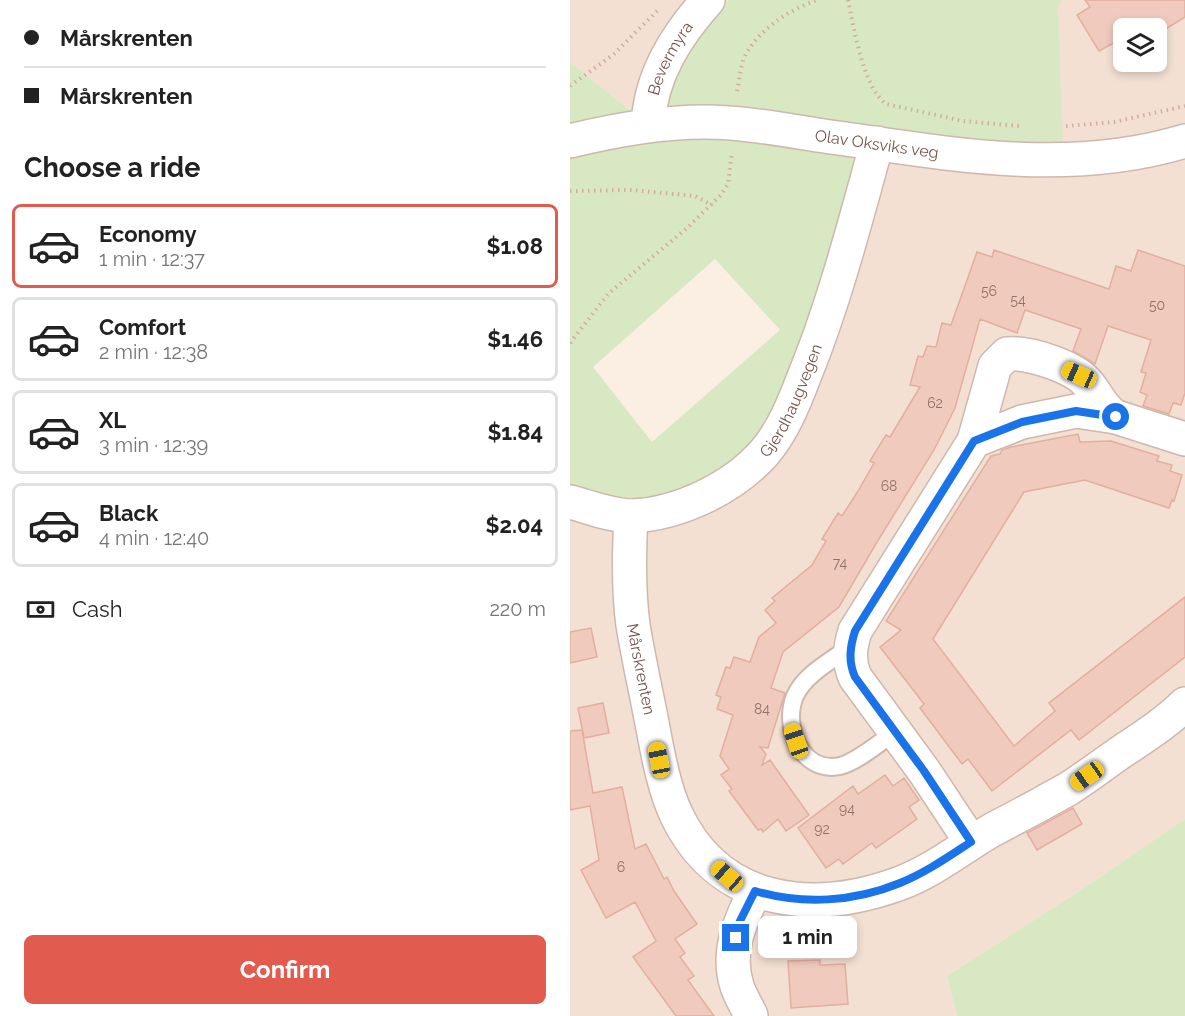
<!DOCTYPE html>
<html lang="en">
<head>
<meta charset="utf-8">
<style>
	:root { --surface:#fff; --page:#f2f2f2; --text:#222; --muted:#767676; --line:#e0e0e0; --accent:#e15b4e }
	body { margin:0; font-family:Raleway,sans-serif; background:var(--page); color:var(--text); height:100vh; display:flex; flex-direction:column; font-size:22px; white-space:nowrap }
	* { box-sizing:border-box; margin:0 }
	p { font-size:20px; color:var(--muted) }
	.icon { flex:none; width:33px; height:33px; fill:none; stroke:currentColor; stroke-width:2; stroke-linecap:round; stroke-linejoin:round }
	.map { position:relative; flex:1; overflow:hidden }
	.panel { display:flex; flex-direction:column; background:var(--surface); width:570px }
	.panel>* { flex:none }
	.guide { display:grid; align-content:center; height:132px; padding:0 24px; background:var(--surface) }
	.buttons { position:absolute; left:543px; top:18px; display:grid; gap:12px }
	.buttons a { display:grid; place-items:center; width:54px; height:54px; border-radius:9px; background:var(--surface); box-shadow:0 3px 9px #0003; font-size:30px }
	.end { position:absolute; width:27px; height:27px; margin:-14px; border:8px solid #1a73e8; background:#fff; box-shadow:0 0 0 3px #fff }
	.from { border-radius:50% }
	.bubble { position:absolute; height:42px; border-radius:9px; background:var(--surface); box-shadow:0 3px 9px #0003; font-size:20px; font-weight:700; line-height:42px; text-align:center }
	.car { position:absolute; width:18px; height:36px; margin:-18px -9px; border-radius:8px; box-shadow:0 0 4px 2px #0007; background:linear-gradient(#f5c518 24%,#345 0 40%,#f5c518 0 76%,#345 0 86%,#f5c518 0) }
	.guide b { display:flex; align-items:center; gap:21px; height:57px; font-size:22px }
	.guide b+b { border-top:2px solid var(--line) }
	.guide i { width:15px; height:15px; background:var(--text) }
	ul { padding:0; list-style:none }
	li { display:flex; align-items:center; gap:18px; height:84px; margin:0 12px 9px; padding:0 12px; border:3px solid var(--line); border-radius:9px }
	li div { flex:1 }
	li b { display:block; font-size:22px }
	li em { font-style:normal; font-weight:700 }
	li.current { border-color:var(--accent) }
	li>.icon { width:54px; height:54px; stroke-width:1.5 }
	h2 { padding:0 24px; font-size:27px; line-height:72px }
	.pay { display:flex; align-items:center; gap:15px; height:66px; padding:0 24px; font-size:22px }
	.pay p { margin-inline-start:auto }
	.cta { display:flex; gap:12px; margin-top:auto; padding:12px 24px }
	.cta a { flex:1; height:69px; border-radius:9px; background:var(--accent); color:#fff; font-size:24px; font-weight:700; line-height:69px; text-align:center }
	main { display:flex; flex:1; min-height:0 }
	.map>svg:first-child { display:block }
	.residential { fill:#f3e0d3; fill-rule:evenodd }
	.green { fill:#d7e8c3; fill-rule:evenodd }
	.building { fill:#f0cabd; stroke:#e2af9e; stroke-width:1.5 }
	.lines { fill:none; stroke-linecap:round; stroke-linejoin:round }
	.service-casing { stroke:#ceb8ae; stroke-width:20 }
	.minor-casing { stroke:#ceb8ae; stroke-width:36 }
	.tertiary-casing { stroke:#ceb8ae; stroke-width:36 }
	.path { stroke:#d4ada0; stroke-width:4; stroke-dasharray:1.5 4.5; stroke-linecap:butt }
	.service { stroke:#fff; stroke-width:16 }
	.minor { stroke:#fff; stroke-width:33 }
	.tertiary { stroke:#fff; stroke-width:33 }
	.route { stroke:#1a73e8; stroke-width:8 }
	.labels { text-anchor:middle; stroke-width:5; stroke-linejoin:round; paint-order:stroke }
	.number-label { font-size:14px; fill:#927268 }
	.street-label { font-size:16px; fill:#73544b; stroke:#fef4ea }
</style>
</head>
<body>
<main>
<section class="panel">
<div class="guide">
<b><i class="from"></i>Mårskrenten</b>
<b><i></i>Mårskrenten</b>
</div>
<h2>Choose a ride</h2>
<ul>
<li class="current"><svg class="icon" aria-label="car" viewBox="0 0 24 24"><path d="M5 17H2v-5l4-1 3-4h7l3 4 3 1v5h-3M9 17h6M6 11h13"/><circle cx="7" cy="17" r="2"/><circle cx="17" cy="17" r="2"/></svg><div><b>Economy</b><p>1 min · 12:37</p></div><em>$1.08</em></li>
<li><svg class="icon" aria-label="car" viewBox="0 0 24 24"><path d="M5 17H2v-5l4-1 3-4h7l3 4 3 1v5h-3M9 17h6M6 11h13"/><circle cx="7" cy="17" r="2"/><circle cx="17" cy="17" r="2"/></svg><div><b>Comfort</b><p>2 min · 12:38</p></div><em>$1.46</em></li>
<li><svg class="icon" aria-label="car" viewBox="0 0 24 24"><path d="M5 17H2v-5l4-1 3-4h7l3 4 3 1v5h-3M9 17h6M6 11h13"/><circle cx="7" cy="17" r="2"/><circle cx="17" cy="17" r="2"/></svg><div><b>XL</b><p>3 min · 12:39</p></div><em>$1.84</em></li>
<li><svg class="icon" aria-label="car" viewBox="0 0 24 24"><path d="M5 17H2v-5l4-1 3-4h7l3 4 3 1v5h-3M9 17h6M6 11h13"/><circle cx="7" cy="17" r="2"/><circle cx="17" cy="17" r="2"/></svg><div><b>Black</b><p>4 min · 12:40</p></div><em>$2.04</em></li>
</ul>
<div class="pay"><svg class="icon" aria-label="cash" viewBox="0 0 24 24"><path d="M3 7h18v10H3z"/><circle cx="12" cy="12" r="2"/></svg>Cash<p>220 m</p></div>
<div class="cta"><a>Confirm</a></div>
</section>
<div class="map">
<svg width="615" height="1016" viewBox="0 0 615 1016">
	<rect width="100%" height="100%" fill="#fbefe4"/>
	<!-- residential -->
	<path class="residential" d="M 0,0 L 158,0 L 65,112 L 57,108 L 0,62 Z
		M 492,0 L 615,0 L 615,819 L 517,886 L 377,976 L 387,1016 L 0,1016 L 0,497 L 107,520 L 300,169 L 488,7 ZM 554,28 L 586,28 L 586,62 L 554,62 Z"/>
	<!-- green -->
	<path class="green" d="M 158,0 L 492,0 L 488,8 L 493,153 L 313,159 L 203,447 L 123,514 L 0,497 L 0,62 L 57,108 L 65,112 ZM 145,259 L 210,330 L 82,442 L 23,367 Z
		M 615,819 L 615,1016 L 387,1016 L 377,976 L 517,886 Z"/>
	<!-- building -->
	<path class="building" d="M 515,0 L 615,0 L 615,17 L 586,35 L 586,28 L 554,28 L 554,43 L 551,39 L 529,51 L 507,15 L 520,7 Z
		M 424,250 L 539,289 L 546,266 L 561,271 L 568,250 L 615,266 L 615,393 L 611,405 L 603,403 L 599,414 L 573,406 L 577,395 L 570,392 L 576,373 L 571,372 L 581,340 L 538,326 L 525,364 L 503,351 L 511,329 L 455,310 L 447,333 L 410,319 L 385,408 L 364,450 L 307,542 L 269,607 L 213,652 L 201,688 L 215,693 L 198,748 L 190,747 L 196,754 L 192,765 L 200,760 L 239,815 L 216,831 L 208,819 L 193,832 L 191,829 L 188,830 L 159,791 L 162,789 L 151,775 L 159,769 L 150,756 L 163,715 L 147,709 L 151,697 L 146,695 L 156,667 L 160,668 L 164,657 L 180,662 L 189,637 L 206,623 L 195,610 L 205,601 L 202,598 L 242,565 L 256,541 L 252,539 L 268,513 L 272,516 L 288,491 L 304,463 L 300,461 L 316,435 L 320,437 L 350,387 L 340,385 L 348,356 L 353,357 L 357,346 L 366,347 L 372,323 L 381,325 L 407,252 L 422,257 Z
		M 508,434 L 510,442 L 541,441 L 589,456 L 587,461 L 602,465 L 600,471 L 612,475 L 604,501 L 602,500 L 599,508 L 515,480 L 454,492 L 363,639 L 444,746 L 485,711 L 479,703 L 615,597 L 615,657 L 509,740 L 501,730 L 422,791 L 398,759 L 392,764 L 350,708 L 354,704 L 310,647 L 331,630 L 316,621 L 421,456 L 430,454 L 432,450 L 441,447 Z
		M 21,628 L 27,657 L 0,663 L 0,632 Z
		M 33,703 L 39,733 L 14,738 L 8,708 Z
		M 12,730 L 23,793 L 52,787 L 65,849 L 76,844 L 94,879 L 97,877 L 104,891 L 127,924 L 105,939 L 115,953 L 110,957 L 124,976 L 118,980 L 144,1016 L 106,1016 L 63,957 L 86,941 L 65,902 L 36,918 L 11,870 L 29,860 L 20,806 L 0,810 L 0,731 Z
		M 315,775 L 323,786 L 334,778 L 349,800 L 339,807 L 347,819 L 306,848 L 302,843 L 273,864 L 269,859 L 256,868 L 228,828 L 283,786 L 288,794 Z
		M 503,808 L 512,824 L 467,850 L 457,833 Z
		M 250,960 L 250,965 L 275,964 L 278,1004 L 221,1008 L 218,961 Z"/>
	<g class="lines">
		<defs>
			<path id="service" d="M 280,647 C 261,661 235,674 225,696 C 212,727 232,774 270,766 C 287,762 310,742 325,732"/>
			<g id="minor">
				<path id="s1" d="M 78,124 C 81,75 106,36 138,0"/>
				<path d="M 404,441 L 425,366 L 437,354 C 459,352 506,367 519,385 C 529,397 532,409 546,417"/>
				<path id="s2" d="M 0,502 C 19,507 42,516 62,516 C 109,514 163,488 194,453 C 213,431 224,403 234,377 C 265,301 285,222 307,143"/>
				<path id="s3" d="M 61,516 C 59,552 58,589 63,625 C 68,656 75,687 81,718 C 87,749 93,786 106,814 C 149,905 242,915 328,884 C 362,872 391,848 422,830 C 447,817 473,803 498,789 C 517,777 535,763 554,750 C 575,736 597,722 615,704"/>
				<path d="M 401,842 L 354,771 L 285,677 C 278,661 280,647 285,631 L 404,441 L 452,422 L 506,411 L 546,417 L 615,439"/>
				<path d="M 181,1016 C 177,1006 170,996 167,986 C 156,952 170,921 185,891"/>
			</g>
			<g id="tertiary">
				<path id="s4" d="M 0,141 C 45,130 88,122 134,122 C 171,122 210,129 247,135 C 370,152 493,178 615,141"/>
			</g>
		</defs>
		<!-- service casing -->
		<use href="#service" class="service-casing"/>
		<!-- minor casing -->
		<use href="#minor" class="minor-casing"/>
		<!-- tertiary casing -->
		<use href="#tertiary" class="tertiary-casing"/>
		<!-- path -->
		<path class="path" d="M 278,0 C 284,28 293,87 316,104 L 393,121 L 449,126
			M 0,86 L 44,54 L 90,8
			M 167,91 C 170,80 170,64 176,54 C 191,28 219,10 247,0
			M 496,126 L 544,122 L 615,106
			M 0,191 L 62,190 L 125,196 L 142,205
			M 0,343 L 38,294 L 117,228 L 151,195 L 158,184 L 162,152"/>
		<!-- service -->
		<use href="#service" class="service"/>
		<!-- minor -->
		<use href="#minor" class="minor"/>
		<!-- tertiary -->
		<use href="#tertiary" class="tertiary"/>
	</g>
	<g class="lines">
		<!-- route -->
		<path class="route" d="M 166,938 L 169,923 L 185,891 C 232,905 284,902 330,883 C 355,873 378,857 401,842 L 354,771 L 285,677 C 278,661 280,647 285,631 L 404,441 L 452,422 L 506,411 L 546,417"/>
	</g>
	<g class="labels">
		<!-- number labels -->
		<g class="number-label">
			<text x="419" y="296">56</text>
			<text x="448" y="305">54</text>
			<text x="587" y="310">50</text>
			<text x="365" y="408">62</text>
			<text x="319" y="491">68</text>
			<text x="270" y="568">74</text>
			<text x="192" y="714">84</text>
			<text x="277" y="814">94</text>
			<text x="252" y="834">92</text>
			<text x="51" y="872">6</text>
		</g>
		<!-- street labels -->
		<g class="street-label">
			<text dy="6" stroke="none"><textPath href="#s1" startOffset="70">Bevermyra</textPath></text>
			<text dy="6" stroke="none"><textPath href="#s4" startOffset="310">Olav Oksviks veg</textPath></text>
			<text dy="6" stroke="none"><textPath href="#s2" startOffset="273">Gjerdhaugvegen</textPath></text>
			<text dy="6" stroke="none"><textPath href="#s3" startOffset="154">Mårskrenten</textPath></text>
		</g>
	</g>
</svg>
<div class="buttons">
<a><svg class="icon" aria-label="layers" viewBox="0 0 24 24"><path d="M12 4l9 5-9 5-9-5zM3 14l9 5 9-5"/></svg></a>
</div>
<i class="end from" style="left:546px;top:417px"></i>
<i class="end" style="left:166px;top:938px"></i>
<div class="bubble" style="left:188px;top:916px;width:99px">1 min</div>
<i class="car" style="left:509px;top:375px;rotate:294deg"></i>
<i class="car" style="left:226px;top:741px;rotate:341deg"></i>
<i class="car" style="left:89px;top:760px;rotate:349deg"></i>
<i class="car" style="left:517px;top:776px;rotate:235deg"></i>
<i class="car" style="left:157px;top:876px;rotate:311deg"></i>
</div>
</main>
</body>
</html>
